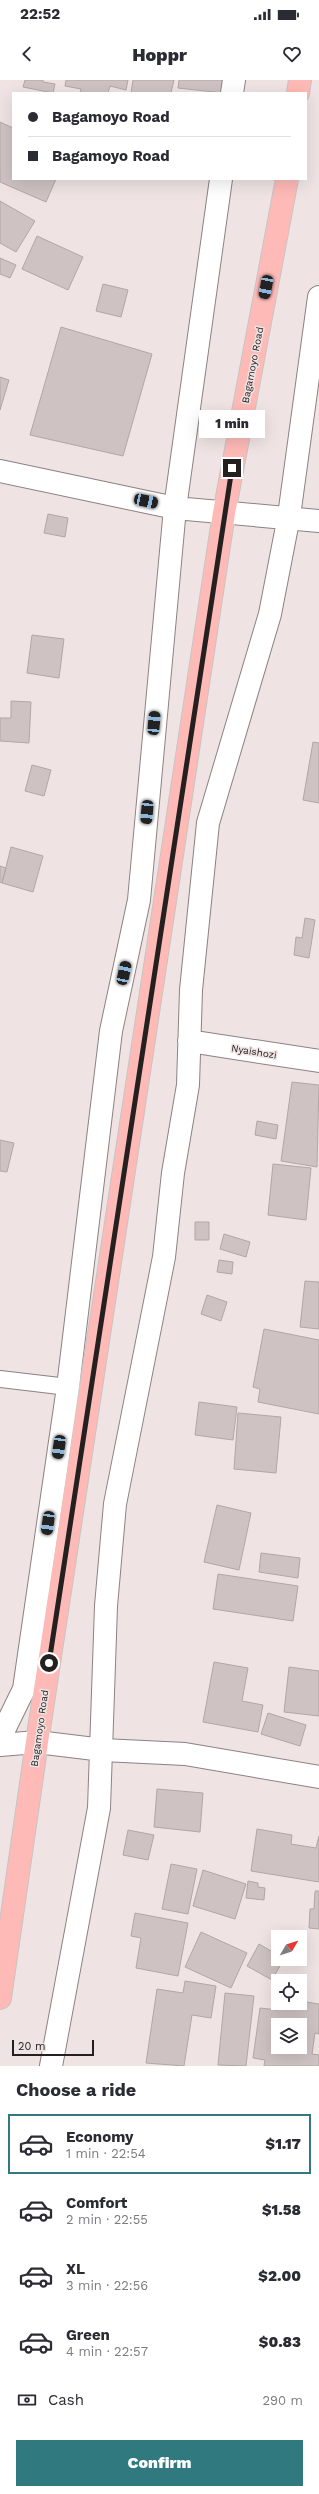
<!DOCTYPE html>
<html lang="en">
<head>
<meta charset="utf-8">
<style>
	:root { --surface:#fff; --page:#f2f2f3; --text:#2b2b33; --muted:#7c7c81; --line:#e1e1e2; --accent:#30797f }
	body { margin:0; font-family:"Work Sans",sans-serif; background:var(--page); color:var(--text); height:100vh; display:flex; flex-direction:column; font-size:15px; white-space:nowrap }
	* { box-sizing:border-box; margin:0 }
	p { font-size:13px; color:var(--muted) }
	.icon { flex:none; width:22px; height:22px; fill:none; stroke:currentColor; stroke-width:2; stroke-linecap:round; stroke-linejoin:round }
	.map { position:relative; height:1986px; overflow:hidden }
	.details { display:flex; flex-direction:column; background:var(--surface); flex:1 }
	.details>* { flex:none }
	.guide { position:absolute; left:12px; top:12px; width:295px; height:88px; border-radius:0px; box-shadow:0 4px 16px #0002; display:grid; align-content:center; height:88px; padding:0 16px; background:var(--surface) }
	.needle { width:26px; rotate:51deg }
	.tools { position:absolute; left:271px; top:1850px; display:grid; gap:8px }
	.tools a { display:grid; place-items:center; width:36px; height:36px; border-radius:0px; background:var(--surface); box-shadow:0 4px 16px #0002; font-size:20px }
	.scale { position:absolute; left:12px; bottom:10px; width:82px; box-sizing:border-box; padding-left:4px; border:2px solid #242020; border-top:0; font-size:11px; line-height:14px; white-space:nowrap; color:#242020; -webkit-text-stroke:3px #efe4e3; paint-order:stroke }
	.end { position:absolute; width:18px; height:18px; margin:-9px; border:5px solid #242020; background:#fff; box-shadow:0 0 0 2px #fff }
	.from { border-radius:50% }
	.bubble { position:absolute; height:28px; border-radius:0px; background:var(--surface); box-shadow:0 4px 16px #0002; font-size:13px; font-weight:800; line-height:28px; text-align:center }
	.car { position:absolute; width:12px; height:24px; margin:-12px -6px; border-radius:5px; box-shadow:0 0 3px 1px #0007; background:linear-gradient(#222 24%,#8ab4d8 0 40%,#222 0 76%,#8ab4d8 0 86%,#222 0) }
	.guide b { display:flex; align-items:center; gap:14px; height:38px; font-size:15px }
	.guide b+b { border-top:1px solid var(--line) }
	.guide i { width:10px; height:10px; background:var(--text) }
	ul { padding:0; list-style:none }
	li { display:flex; align-items:center; gap:12px; height:60px; margin:0 8px 6px; padding:0 8px; border:2px solid transparent; border-radius:0px }
	li div { flex:1 }
	li b { display:block; font-size:15px }
	li em { font-style:normal; font-weight:800 }
	li.selected { border-color:var(--accent) }
	li>.icon { width:36px; height:36px; stroke-width:1.5 }
	h2 { padding:0 16px; font-size:18px; line-height:48px }
	.pay { display:flex; align-items:center; gap:10px; height:44px; padding:0 16px; font-size:15px }
	.pay p { margin-inline-start:auto }
	.button { display:flex; gap:8px; margin-top:auto; padding:8px 16px }
	.button a { flex:1; height:46px; border-radius:0px; background:var(--accent); color:#fff; font-size:16px; font-weight:800; line-height:46px; text-align:center }
	.status { display:flex; justify-content:space-between; align-items:center; height:28px; padding:0 20px; background:var(--surface); direction:ltr }
	.status svg { height:11px; fill:currentColor }
	header { display:flex; justify-content:space-between; align-items:center; height:52px; padding:0 16px; background:var(--surface); font-size:18px; font-weight:800 }
	.map>svg:first-child { display:block }
	.building { fill:#cec3c2; stroke:#b1a7a6; fill-rule:evenodd }
	.lines { fill:none; stroke-linecap:round; stroke-linejoin:round }
	.service-casing { stroke:#8c8281; stroke-width:18 }
	.minor-casing { stroke:#8c8281; stroke-width:24 }
	.trunk-casing { stroke:#c6c5c5; stroke-width:24 }
	.service { stroke:#fff; stroke-width:16 }
	.minor { stroke:#fff; stroke-width:22 }
	.trunk { stroke:#febab7; stroke-width:22 }
	.route { stroke:#242020; stroke-width:5 }
	.labels { text-anchor:middle; stroke-width:3; stroke-linejoin:round; paint-order:stroke }
	.street-label { font-size:10px; fill:#242020; stroke:#efe4e3 }
</style>
</head>
<body>
<div class="status"><b>22:52</b><svg viewBox="0 0 49 12"><path d="M0 12V9h3v3zM5 12V6h3v6zM10 12V3h3v9zM15 12V0h3v12zM26 1h20v11H26zM47 4h2v5h-2z"/></svg></div>
<header><svg class="icon" aria-label="back" viewBox="0 0 24 24"><path d="M15 5l-7 7 7 7"/></svg>Hoppr<svg class="icon" aria-label="heart" viewBox="0 0 24 24"><path d="M12 20l-8-8c-3-5 5-10 8-4 3-6 11-1 8 4z"/></svg></header>
<div class="map">
<svg width="319" height="1986" viewBox="0 0 319 1986">
	<rect width="100%" height="100%" fill="#efe4e3"/>
	<!-- building -->
	<path class="building" d="M 25,0 L 43,0 L 43,2 L 55,4 L 53,13 L 23,7 Z
		M 66,0 L 128,0 L 126,10 L 110,6 L 108,13 L 80,13 L 81,9 L 65,6 Z
		M 133,0 L 174,0 L 171,13 L 131,13 Z
		M 179,0 L 225,0 L 223,13 L 178,8 Z
		M 0,42 L 13,48 L 13,99 L 56,99 L 46,122 L 0,102 Z
		M 0,121 L 35,141 L 16,172 L 0,163 Z
		M 37,156 L 83,177 L 68,210 L 22,189 Z
		M 0,178 L 16,185 L 10,198 L 0,194 Z
		M 103,204 L 128,210 L 121,237 L 96,231 Z
		M 61,247 L 152,274 L 123,376 L 30,355 Z
		M 0,297 L 9,300 L 0,330 Z
		M 48,434 L 68,438 L 65,457 L 44,453 Z
		M 32,555 L 64,559 L 59,598 L 27,593 Z
		M 11,621 L 31,622 L 29,663 L 0,661 L 0,638 L 11,638 Z
		M 313,662 L 319,663 L 319,723 L 303,720 Z
		M 32,685 L 51,690 L 44,716 L 25,711 Z
		M 11,767 L 43,776 L 33,812 L 2,803 Z
		M 0,786 L 6,788 L 2,803 L 0,802 Z
		M 305,838 L 315,840 L 309,878 L 294,875 L 296,857 L 302,858 Z
		M 292,1002 L 319,1005 L 317,1087 L 281,1081 Z
		M 257,1041 L 278,1045 L 276,1059 L 255,1055 Z
		M 0,1060 L 14,1063 L 7,1092 L 0,1091 Z
		M 273,1084 L 311,1088 L 306,1140 L 268,1135 Z
		M 195,1142 L 209,1142 L 209,1160 L 195,1160 Z
		M 224,1154 L 250,1162 L 246,1177 L 220,1169 Z
		M 219,1180 L 233,1182 L 232,1194 L 217,1192 Z
		M 305,1201 L 319,1202 L 319,1249 L 300,1247 Z
		M 207,1215 L 227,1222 L 221,1241 L 201,1234 Z
		M 264,1249 L 319,1260 L 319,1334 L 258,1322 L 260,1309 L 253,1307 Z
		M 199,1322 L 237,1327 L 233,1360 L 195,1355 Z
		M 238,1333 L 281,1337 L 276,1393 L 234,1389 Z
		M 217,1425 L 251,1433 L 239,1490 L 204,1482 Z
		M 261,1473 L 300,1478 L 298,1498 L 259,1492 Z
		M 218,1494 L 298,1506 L 293,1541 L 213,1529 Z
		M 214,1582 L 248,1588 L 242,1621 L 263,1625 L 258,1652 L 203,1642 Z
		M 289,1587 L 319,1591 L 319,1636 L 284,1632 Z
		M 268,1633 L 306,1645 L 300,1666 L 261,1654 Z
		M 157,1709 L 203,1713 L 200,1752 L 154,1747 Z
		M 257,1749 L 292,1755 L 291,1764 L 316,1768 L 319,1756 L 319,1802 L 251,1791 Z
		M 128,1750 L 154,1755 L 148,1780 L 123,1775 Z
		M 171,1784 L 197,1789 L 188,1834 L 162,1829 Z
		M 203,1790 L 246,1804 L 235,1839 L 193,1826 Z
		M 248,1801 L 258,1803 L 258,1807 L 265,1808 L 264,1820 L 246,1818 Z
		M 315,1811 L 319,1811 L 319,1849 L 309,1848 L 310,1829 L 314,1829 Z
		M 135,1833 L 188,1843 L 178,1896 L 136,1888 L 141,1858 L 131,1856 Z
		M 201,1852 L 247,1873 L 231,1908 L 185,1887 Z
		M 259,1864 L 278,1875 L 278,1879 L 284,1879 L 272,1900 L 247,1886 Z
		M 185,1901 L 216,1906 L 211,1938 L 192,1935 L 184,1986 L 146,1983 L 157,1909 L 183,1913 Z
		M 225,1913 L 254,1916 L 246,1986 L 218,1985 Z
		M 300,1921 L 319,1924 L 319,1954 L 315,1953 L 312,1974 L 319,1975 L 319,1986 L 264,1986 L 265,1980 L 253,1978 L 260,1928 L 278,1930 L 279,1923 L 300,1923 ZM 278,1945 L 300,1945 L 300,1967 L 278,1967 Z"/>
	<g class="lines">
		<defs>
			<path id="service" d="M 0,1299 L 68,1307"/>
			<path id="minor" d="M 232,13 L 234,0
				M 0,391 L 175,428 L 319,441
				M 189,961 L 319,981
				M 0,1658 L 24,1609 L 68,1307 L 111,951 L 139,820 L 175,428 L 221,99
				M 0,1665 L 37,1662 L 103,1670 L 185,1674 L 319,1697
				M 51,1986 L 99,1728 L 106,1526 L 115,1424 L 164,1177 L 173,1093 L 188,1005 L 191,910 L 208,743 L 270,534 L 289,436 L 319,217"/>
			<path id="trunk" d="M 298,13 L 300,0
				M 0,1918 L 37,1662 L 224,433 L 287,99"/>
		</defs>
		<!-- service casing -->
		<use href="#service" class="service-casing"/>
		<!-- minor casing -->
		<use href="#minor" class="minor-casing"/>
		<!-- trunk casing -->
		<use href="#trunk" class="trunk-casing"/>
		<!-- service -->
		<use href="#service" class="service"/>
		<!-- minor -->
		<use href="#minor" class="minor"/>
		<!-- trunk -->
		<use href="#trunk" class="trunk"/>
	</g>
	<g class="lines">
		<!-- route -->
		<path class="route" d="M 49,1583 L 232,388"/>
	</g>
	<g class="labels">
		<!-- street labels -->
		<g class="street-label">
			<text transform="translate(252 285) rotate(-79)" y="4">Bagamoyo Road</text>
			<text transform="translate(254 971) rotate(9)" y="4">Nyaishozi</text>
			<text transform="translate(39 1648) rotate(-82)" y="4">Bagamoyo Road</text>
		</g>
	</g>
</svg>
<div class="tools">
<a><svg class="needle" viewBox="-14 -14 28 28"><path d="M0-13l5 13h-10z" fill="#e53935"/><path d="M0 13l5-13h-10z" fill="#7c7c81"/></svg></a>
<a><svg class="icon" aria-label="locate" viewBox="0 0 24 24"><circle cx="12" cy="12" r="6"/><path d="M12 2v4M12 18v4M2 12h4M18 12h4"/></svg></a>
<a><svg class="icon" aria-label="layers" viewBox="0 0 24 24"><path d="M12 4l9 5-9 5-9-5zM3 14l9 5 9-5"/></svg></a>
</div>
<div class="scale">20 m</div>
<i class="end from" style="left:49px;top:1583px"></i>
<i class="end" style="left:232px;top:388px"></i>
<div class="bubble" style="left:199px;top:330px;width:66px">1 min</div>
<i class="car" style="left:266px;top:207px;rotate:191deg"></i>
<i class="car" style="left:146px;top:421px;rotate:102deg"></i>
<i class="car" style="left:154px;top:643px;rotate:5deg"></i>
<i class="car" style="left:147px;top:732px;rotate:185deg"></i>
<i class="car" style="left:124px;top:893px;rotate:12deg"></i>
<i class="car" style="left:59px;top:1367px;rotate:188deg"></i>
<i class="car" style="left:48px;top:1443px;rotate:188deg"></i>
<div class="guide">
<b><i class="from"></i>Bagamoyo Road</b>
<b><i></i>Bagamoyo Road</b>
</div>
</div>
<section class="details">
<h2>Choose a ride</h2>
<ul>
<li class="selected"><svg class="icon" aria-label="car" viewBox="0 0 24 24"><path d="M5 17H2v-5l4-1 3-4h7l3 4 3 1v5h-3M9 17h6M6 11h13"/><circle cx="7" cy="17" r="2"/><circle cx="17" cy="17" r="2"/></svg><div><b>Economy</b><p>1 min · 22:54</p></div><em>$1.17</em></li>
<li><svg class="icon" aria-label="car" viewBox="0 0 24 24"><path d="M5 17H2v-5l4-1 3-4h7l3 4 3 1v5h-3M9 17h6M6 11h13"/><circle cx="7" cy="17" r="2"/><circle cx="17" cy="17" r="2"/></svg><div><b>Comfort</b><p>2 min · 22:55</p></div><em>$1.58</em></li>
<li><svg class="icon" aria-label="car" viewBox="0 0 24 24"><path d="M5 17H2v-5l4-1 3-4h7l3 4 3 1v5h-3M9 17h6M6 11h13"/><circle cx="7" cy="17" r="2"/><circle cx="17" cy="17" r="2"/></svg><div><b>XL</b><p>3 min · 22:56</p></div><em>$2.00</em></li>
<li><svg class="icon" aria-label="car" viewBox="0 0 24 24"><path d="M5 17H2v-5l4-1 3-4h7l3 4 3 1v5h-3M9 17h6M6 11h13"/><circle cx="7" cy="17" r="2"/><circle cx="17" cy="17" r="2"/></svg><div><b>Green</b><p>4 min · 22:57</p></div><em>$0.83</em></li>
</ul>
<div class="pay"><svg class="icon" aria-label="cash" viewBox="0 0 24 24"><path d="M3 7h18v10H3z"/><circle cx="12" cy="12" r="2"/></svg>Cash<p>290 m</p></div>
<div class="button"><a>Confirm</a></div>
</section>
</body>
</html>
